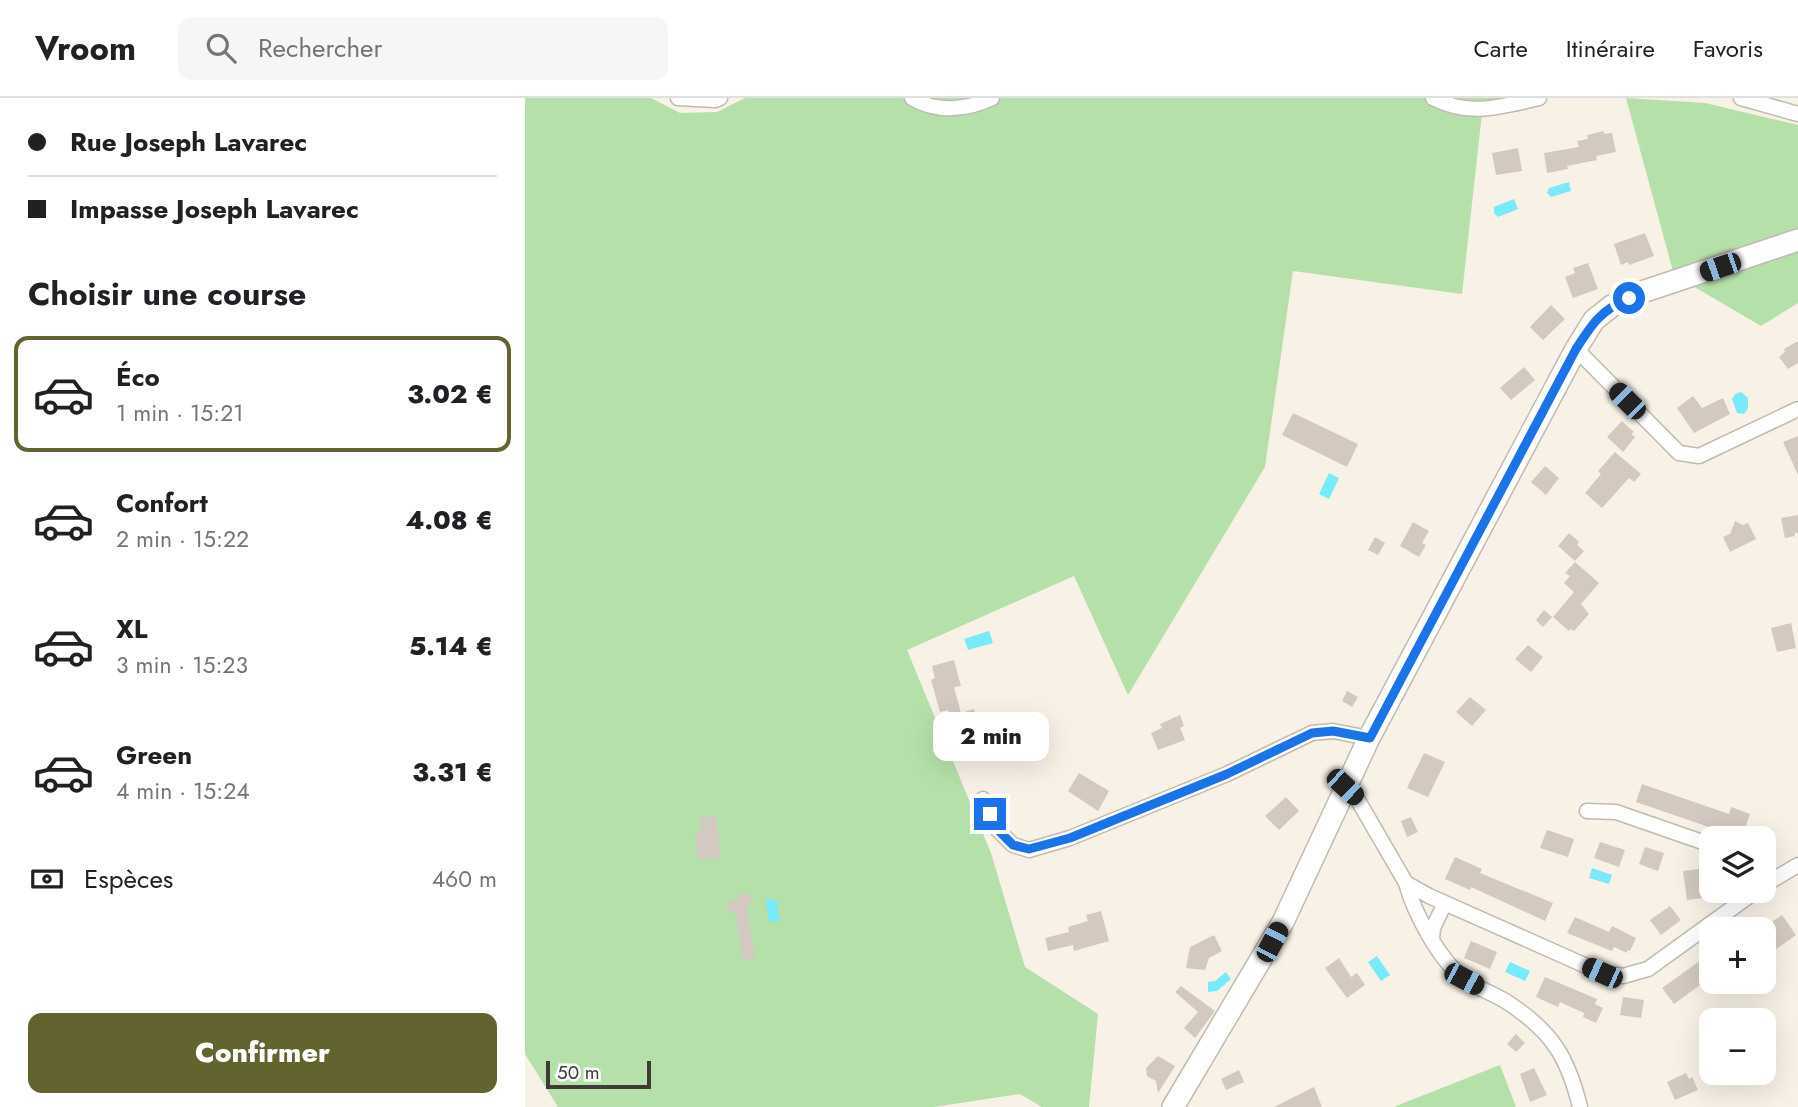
<!DOCTYPE html>
<html lang="fr">
<head>
<meta charset="utf-8">
<style>
	:root { --surface:#fff; --page:#f6f6f6; --text:#202124; --muted:#757577; --line:#e0e0e0; --accent:#636330 }
	body { margin:0; font-family:Jost,sans-serif; background:var(--page); color:var(--text); height:100vh; display:flex; flex-direction:column; font-size:26px; white-space:nowrap }
	* { box-sizing:border-box; margin:0 }
	p { font-size:23px; color:var(--muted) }
	.icon { flex:none; width:38px; height:38px; fill:none; stroke:currentColor; stroke-width:2; stroke-linecap:round; stroke-linejoin:round }
	.map { position:relative; flex:1; overflow:hidden }
	.sheet { display:flex; flex-direction:column; background:var(--surface); width:525px }
	.sheet>* { flex:none }
	.hud { display:grid; align-content:center; height:154px; padding:0 28px; background:var(--surface) }
	.controls { position:absolute; left:1174px; top:728px; display:grid; gap:14px }
	.controls a { display:grid; place-items:center; width:77px; height:77px; border-radius:14px; background:var(--surface); box-shadow:0 7px 28px #0002; font-size:35px }
	.scale { position:absolute; left:21px; bottom:18px; width:105px; box-sizing:border-box; padding-left:7px; border:4px solid #3e3b37; border-top:0; font-size:19px; line-height:24px; white-space:nowrap; color:#3e3b37; -webkit-text-stroke:5px #fff; paint-order:stroke }
	.end { position:absolute; width:32px; height:32px; margin:-16px; border:9px solid #1a73e8; background:#fff; box-shadow:0 0 0 4px #fff }
	.from { border-radius:50% }
	.bubble { position:absolute; height:49px; border-radius:14px; background:var(--surface); box-shadow:0 7px 28px #0002; font-size:23px; font-weight:800; line-height:49px; text-align:center }
	.car { position:absolute; width:21px; height:42px; margin:-21px -10px; border-radius:9px; box-shadow:0 0 5px 2px #0007; background:linear-gradient(#222 24%,#8ab4d8 0 40%,#222 0 76%,#8ab4d8 0 86%,#222 0) }
	.hud b { display:flex; align-items:center; gap:24px; height:66px; font-size:26px }
	.hud b+b { border-top:2px solid var(--line) }
	.hud i { width:18px; height:18px; background:var(--text) }
	ul { padding:0; list-style:none }
	li { display:flex; align-items:center; gap:21px; height:116px; margin:0 14px 10px; padding:0 14px; border:4px solid transparent; border-radius:14px }
	li div { flex:1 }
	li b { display:block; font-size:26px }
	li em { font-style:normal; font-weight:800 }
	li.on { border-color:var(--accent) }
	li>.icon { width:63px; height:63px; stroke-width:1.5 }
	h2 { padding:0 28px; font-size:32px; line-height:84px }
	.pay { display:flex; align-items:center; gap:18px; height:77px; padding:0 28px; font-size:26px }
	.pay p { margin-inline-start:auto }
	.cta { display:flex; gap:14px; margin-top:auto; padding:14px 28px }
	.cta a { flex:1; height:80px; border-radius:14px; background:var(--accent); color:#fff; font-size:28px; font-weight:800; line-height:80px; text-align:center }
	header { display:flex; align-items:center; gap:42px; box-sizing:border-box; height:98px; padding:0 35px; background:var(--surface); border-bottom:2px solid var(--line) }
	header strong { font-size:33px }
	nav { display:flex; gap:38px; margin-inline-start:auto; font-size:24px }
	.search { width:490px; height:63px; background:var(--page); display:flex; align-items:center; gap:18px; box-sizing:border-box; padding:0 24px; border-radius:14px; color:var(--muted); font-size:26px }
	main { display:flex; flex:1; min-height:0 }
	.map>svg:first-child { display:block }
	.green { fill:#b6e0aa }
	.water { fill:#78eaf9 }
	.building { fill:#d3c9c0 }
	.lines { fill:none; stroke-linecap:round; stroke-linejoin:round }
	.street-casing { stroke:#c0bbb0; stroke-width:17 }
	.secondary-casing { stroke:#c0bbb0; stroke-width:24 }
	.street { stroke:#fff; stroke-width:14 }
	.secondary { stroke:#fff; stroke-width:21 }
	.route { stroke:#1a73e8; stroke-width:9 }
</style>
</head>
<body>
<header>
<strong>Vroom</strong>
<div class="search"><svg class="icon" aria-label="search" viewBox="0 0 24 24"><circle cx="10" cy="10" r="6"/><path d="M15 15l6 6"/></svg>Rechercher</div>
<nav><a>Carte</a><a>Itinéraire</a><a>Favoris</a></nav>
</header>
<main>
<section class="sheet">
<div class="hud">
<b><i class="from"></i>Rue Joseph Lavarec</b>
<b><i></i>Impasse Joseph Lavarec</b>
</div>
<h2>Choisir une course</h2>
<ul>
<li class="on"><svg class="icon" aria-label="car" viewBox="0 0 24 24"><path d="M5 17H2v-5l4-1 3-4h7l3 4 3 1v5h-3M9 17h6M6 11h13"/><circle cx="7" cy="17" r="2"/><circle cx="17" cy="17" r="2"/></svg><div><b>Éco</b><p>1 min · 15:21</p></div><em>3.02 €</em></li>
<li><svg class="icon" aria-label="car" viewBox="0 0 24 24"><path d="M5 17H2v-5l4-1 3-4h7l3 4 3 1v5h-3M9 17h6M6 11h13"/><circle cx="7" cy="17" r="2"/><circle cx="17" cy="17" r="2"/></svg><div><b>Confort</b><p>2 min · 15:22</p></div><em>4.08 €</em></li>
<li><svg class="icon" aria-label="car" viewBox="0 0 24 24"><path d="M5 17H2v-5l4-1 3-4h7l3 4 3 1v5h-3M9 17h6M6 11h13"/><circle cx="7" cy="17" r="2"/><circle cx="17" cy="17" r="2"/></svg><div><b>XL</b><p>3 min · 15:23</p></div><em>5.14 €</em></li>
<li><svg class="icon" aria-label="car" viewBox="0 0 24 24"><path d="M5 17H2v-5l4-1 3-4h7l3 4 3 1v5h-3M9 17h6M6 11h13"/><circle cx="7" cy="17" r="2"/><circle cx="17" cy="17" r="2"/></svg><div><b>Green</b><p>4 min · 15:24</p></div><em>3.31 €</em></li>
</ul>
<div class="pay"><svg class="icon" aria-label="cash" viewBox="0 0 24 24"><path d="M3 7h18v10H3z"/><circle cx="12" cy="12" r="2"/></svg>Espèces<p>460 m</p></div>
<div class="cta"><a>Confirmer</a></div>
</section>
<div class="map">
<svg width="1273" height="1009" viewBox="0 0 1273 1009">
	<rect width="100%" height="100%" fill="#f7f1e6"/>
	<!-- green -->
	<path class="green" d="M 0,0 L 126,0 L 155,15 L 192,14 L 220,0 L 979,0 L 958,6 L 937,196 L 768,173 L 740,369 L 603,597 L 549,478 L 382,552 L 466,755 L 500,869 L 573,916 L 564,1009 L 517,1009 L 495,996 L 409,1009 L 33,1009 L 0,956 Z
		M 1101,0 L 1180,5 L 1273,27 L 1273,205 L 1236,228 L 1149,177 Z
		M 975,967 L 991,1009 L 871,1009 L 871,1008 Z"/>
	<!-- water -->
	<path class="water" d="M 1044,84 L 1046,93 L 1026,99 L 1022,95 L 1024,90 Z
		M 989,101 L 993,111 L 973,119 L 969,115 L 969,109 Z
		M 1216,294 L 1223,300 L 1223,310 L 1219,316 L 1212,315 L 1207,301 L 1210,296 Z
		M 804,375 L 814,380 L 804,401 L 794,396 Z
		M 464,533 L 468,545 L 443,552 L 439,541 Z
		M 1067,770 L 1087,777 L 1084,786 L 1064,780 Z
		M 242,800 L 254,804 L 252,809 L 255,823 L 244,824 L 241,806 Z
		M 852,858 L 865,877 L 856,883 L 843,864 Z
		M 985,864 L 1005,873 L 1000,883 L 980,874 Z
		M 701,874 L 706,881 L 692,893 L 683,894 L 683,884 L 690,883 Z"/>
	<!-- building -->
	<path class="building" d="M 1079,33 L 1079,36 L 1087,35 L 1091,54 L 1071,58 L 1072,62 L 1042,68 L 1043,71 L 1022,75 L 1019,55 L 1054,49 L 1052,43 L 1063,41 L 1062,37 Z
		M 993,50 L 997,73 L 971,77 L 967,55 Z
		M 1120,135 L 1129,158 L 1104,167 L 1103,164 L 1096,167 L 1089,146 Z
		M 1063,165 L 1073,191 L 1048,200 L 1040,179 L 1050,175 L 1048,170 Z
		M 1026,207 L 1040,221 L 1018,242 L 1005,229 Z
		M 1273,243 L 1273,265 L 1263,271 L 1254,259 L 1260,254 L 1259,251 Z
		M 999,269 L 1010,282 L 986,302 L 975,290 Z
		M 1168,298 L 1177,310 L 1198,300 L 1205,316 L 1169,335 L 1152,310 Z
		M 768,315 L 833,346 L 822,369 L 757,337 Z
		M 1097,323 L 1109,334 L 1106,336 L 1110,339 L 1098,354 L 1082,339 Z
		M 1273,338 L 1273,377 L 1258,344 Z
		M 1090,354 L 1116,376 L 1109,384 L 1104,380 L 1077,410 L 1060,395 L 1076,376 L 1073,373 Z
		M 1020,368 L 1034,380 L 1021,397 L 1006,384 Z
		M 1273,417 L 1273,435 L 1270,435 L 1270,438 L 1260,440 L 1256,420 Z
		M 1210,423 L 1218,427 L 1223,425 L 1231,441 L 1205,454 L 1198,439 L 1205,436 Z
		M 888,424 L 904,433 L 897,445 L 901,447 L 894,459 L 875,448 Z
		M 1044,435 L 1054,444 L 1052,447 L 1059,453 L 1050,463 L 1033,448 Z
		M 850,439 L 860,445 L 853,457 L 843,452 Z
		M 1050,464 L 1074,485 L 1056,506 L 1064,516 L 1049,533 L 1046,531 L 1044,533 L 1028,519 L 1049,494 L 1039,485 L 1045,478 L 1040,475 Z
		M 1019,512 L 1027,519 L 1018,529 L 1011,522 Z
		M 1266,525 L 1271,550 L 1252,554 L 1246,530 Z
		M 1003,547 L 1018,559 L 1006,574 L 990,561 Z
		M 429,562 L 436,588 L 429,589 L 436,615 L 449,611 L 453,626 L 429,632 L 423,612 L 415,614 L 406,582 L 410,580 L 407,568 Z
		M 822,593 L 833,599 L 827,609 L 817,603 Z
		M 945,599 L 961,612 L 947,628 L 931,614 Z
		M 655,617 L 659,628 L 655,630 L 660,642 L 633,652 L 626,635 L 637,630 L 635,626 Z
		M 899,655 L 920,664 L 903,699 L 882,690 Z
		M 554,675 L 584,693 L 573,713 L 543,693 Z
		M 1117,686 L 1204,716 L 1206,709 L 1225,716 L 1218,735 L 1209,731 L 1207,737 L 1111,704 Z
		M 761,699 L 774,713 L 754,732 L 740,718 Z
		M 191,718 L 196,760 L 173,762 L 170,735 L 176,734 L 174,720 Z
		M 886,719 L 893,734 L 882,739 L 876,723 Z
		M 1022,732 L 1049,741 L 1043,759 L 1015,750 Z
		M 1075,744 L 1100,752 L 1094,769 L 1069,760 Z
		M 1120,749 L 1139,755 L 1133,773 L 1114,766 Z
		M 930,759 L 957,771 L 955,775 L 1028,805 L 1020,823 L 946,789 L 945,792 L 920,781 Z
		M 1182,770 L 1186,799 L 1162,802 L 1158,773 Z
		M 215,794 L 227,798 L 222,812 L 230,861 L 218,863 L 210,815 L 202,813 L 206,801 L 212,803 Z
		M 1145,808 L 1156,822 L 1136,837 L 1125,822 Z
		M 576,813 L 584,843 L 549,853 L 548,847 L 523,853 L 520,840 L 544,834 L 543,829 L 563,823 L 561,817 Z
		M 1257,817 L 1271,837 L 1250,852 L 1237,831 Z
		M 1050,819 L 1084,834 L 1087,828 L 1111,840 L 1105,853 L 1103,852 L 1102,855 L 1089,849 L 1087,853 L 1042,835 Z
		M 689,837 L 697,853 L 684,860 L 680,872 L 661,870 L 665,849 Z
		M 946,843 L 972,854 L 965,871 L 939,860 Z
		M 1186,855 L 1186,879 L 1149,906 L 1137,890 Z
		M 814,860 L 826,879 L 832,875 L 840,887 L 822,900 L 800,870 Z
		M 1020,879 L 1072,901 L 1070,906 L 1078,910 L 1071,925 L 1058,919 L 1059,915 L 1035,904 L 1033,909 L 1011,899 Z
		M 656,888 L 690,913 L 670,940 L 659,930 L 673,914 L 650,894 Z
		M 1098,899 L 1119,902 L 1116,920 L 1095,917 Z
		M 991,936 L 1000,945 L 991,954 L 982,946 Z
		M 633,958 L 650,968 L 633,995 L 631,983 L 622,978 L 621,970 Z
		M 1009,970 L 1022,997 L 1005,1004 L 995,976 Z
		M 714,972 L 719,984 L 701,992 L 696,981 Z
		M 1161,975 L 1164,981 L 1167,979 L 1173,992 L 1150,1002 L 1142,984 Z
		M 789,989 L 797,1009 L 749,1009 Z"/>
	<g class="lines">
		<defs>
			<path id="street" d="M 153,0 L 190,2 L 195,0
				M 387,0 C 411,15 443,12 467,0
				M 908,0 C 945,19 975,9 1014,0
				M 1216,0 L 1273,16
				M 1051,251 L 1154,355 L 1174,358 L 1273,311
				M 820,689 L 831,699 L 881,785 C 889,815 914,861 938,880 C 952,891 971,896 985,906 C 1028,935 1043,960 1055,1009
				M 458,701 L 472,731 L 488,747 L 504,752 L 545,740 L 702,676 L 787,635 L 808,633 L 844,640
				M 1062,713 L 1091,714 L 1186,747
				M 881,785 L 904,798 L 1077,875 L 1098,878 L 1123,871 L 1231,793
				M 1239,787 L 1273,767
				M 907,841 L 908,830 L 920,805"/>
			<path id="secondary" d="M 648,1009 L 758,824 L 844,640 L 1051,251 L 1069,222 L 1088,207 L 1120,193 L 1273,142"/>
		</defs>
		<!-- street casing -->
		<use href="#street" class="street-casing"/>
		<!-- secondary casing -->
		<use href="#secondary" class="secondary-casing"/>
		<!-- street -->
		<use href="#street" class="street"/>
		<!-- secondary -->
		<use href="#secondary" class="secondary"/>
	</g>
	<g class="lines">
		<!-- route -->
		<path class="route" d="M 465,716 L 472,731 L 488,747 L 504,751 L 545,740 L 702,676 L 787,635 L 808,633 L 845,640 L 1051,251 C 1067,226 1076,212 1104,200"/>
	</g>
</svg>
<div class="controls">
<a><svg class="icon" aria-label="layers" viewBox="0 0 24 24"><path d="M12 4l9 5-9 5-9-5zM3 14l9 5 9-5"/></svg></a>
<a>+</a>
<a>−</a>
</div>
<div class="scale">50 m</div>
<i class="end from" style="left:1104px;top:200px"></i>
<i class="end" style="left:465px;top:716px"></i>
<div class="bubble" style="left:408px;top:614px;width:116px">2 min</div>
<i class="car" style="left:1195px;top:169px;rotate:251deg"></i>
<i class="car" style="left:1102px;top:303px;rotate:315deg"></i>
<i class="car" style="left:820px;top:689px;rotate:133deg"></i>
<i class="car" style="left:747px;top:844px;rotate:28deg"></i>
<i class="car" style="left:1077px;top:875px;rotate:294deg"></i>
<i class="car" style="left:939px;top:881px;rotate:118deg"></i>
</div>
</main>
</body>
</html>
